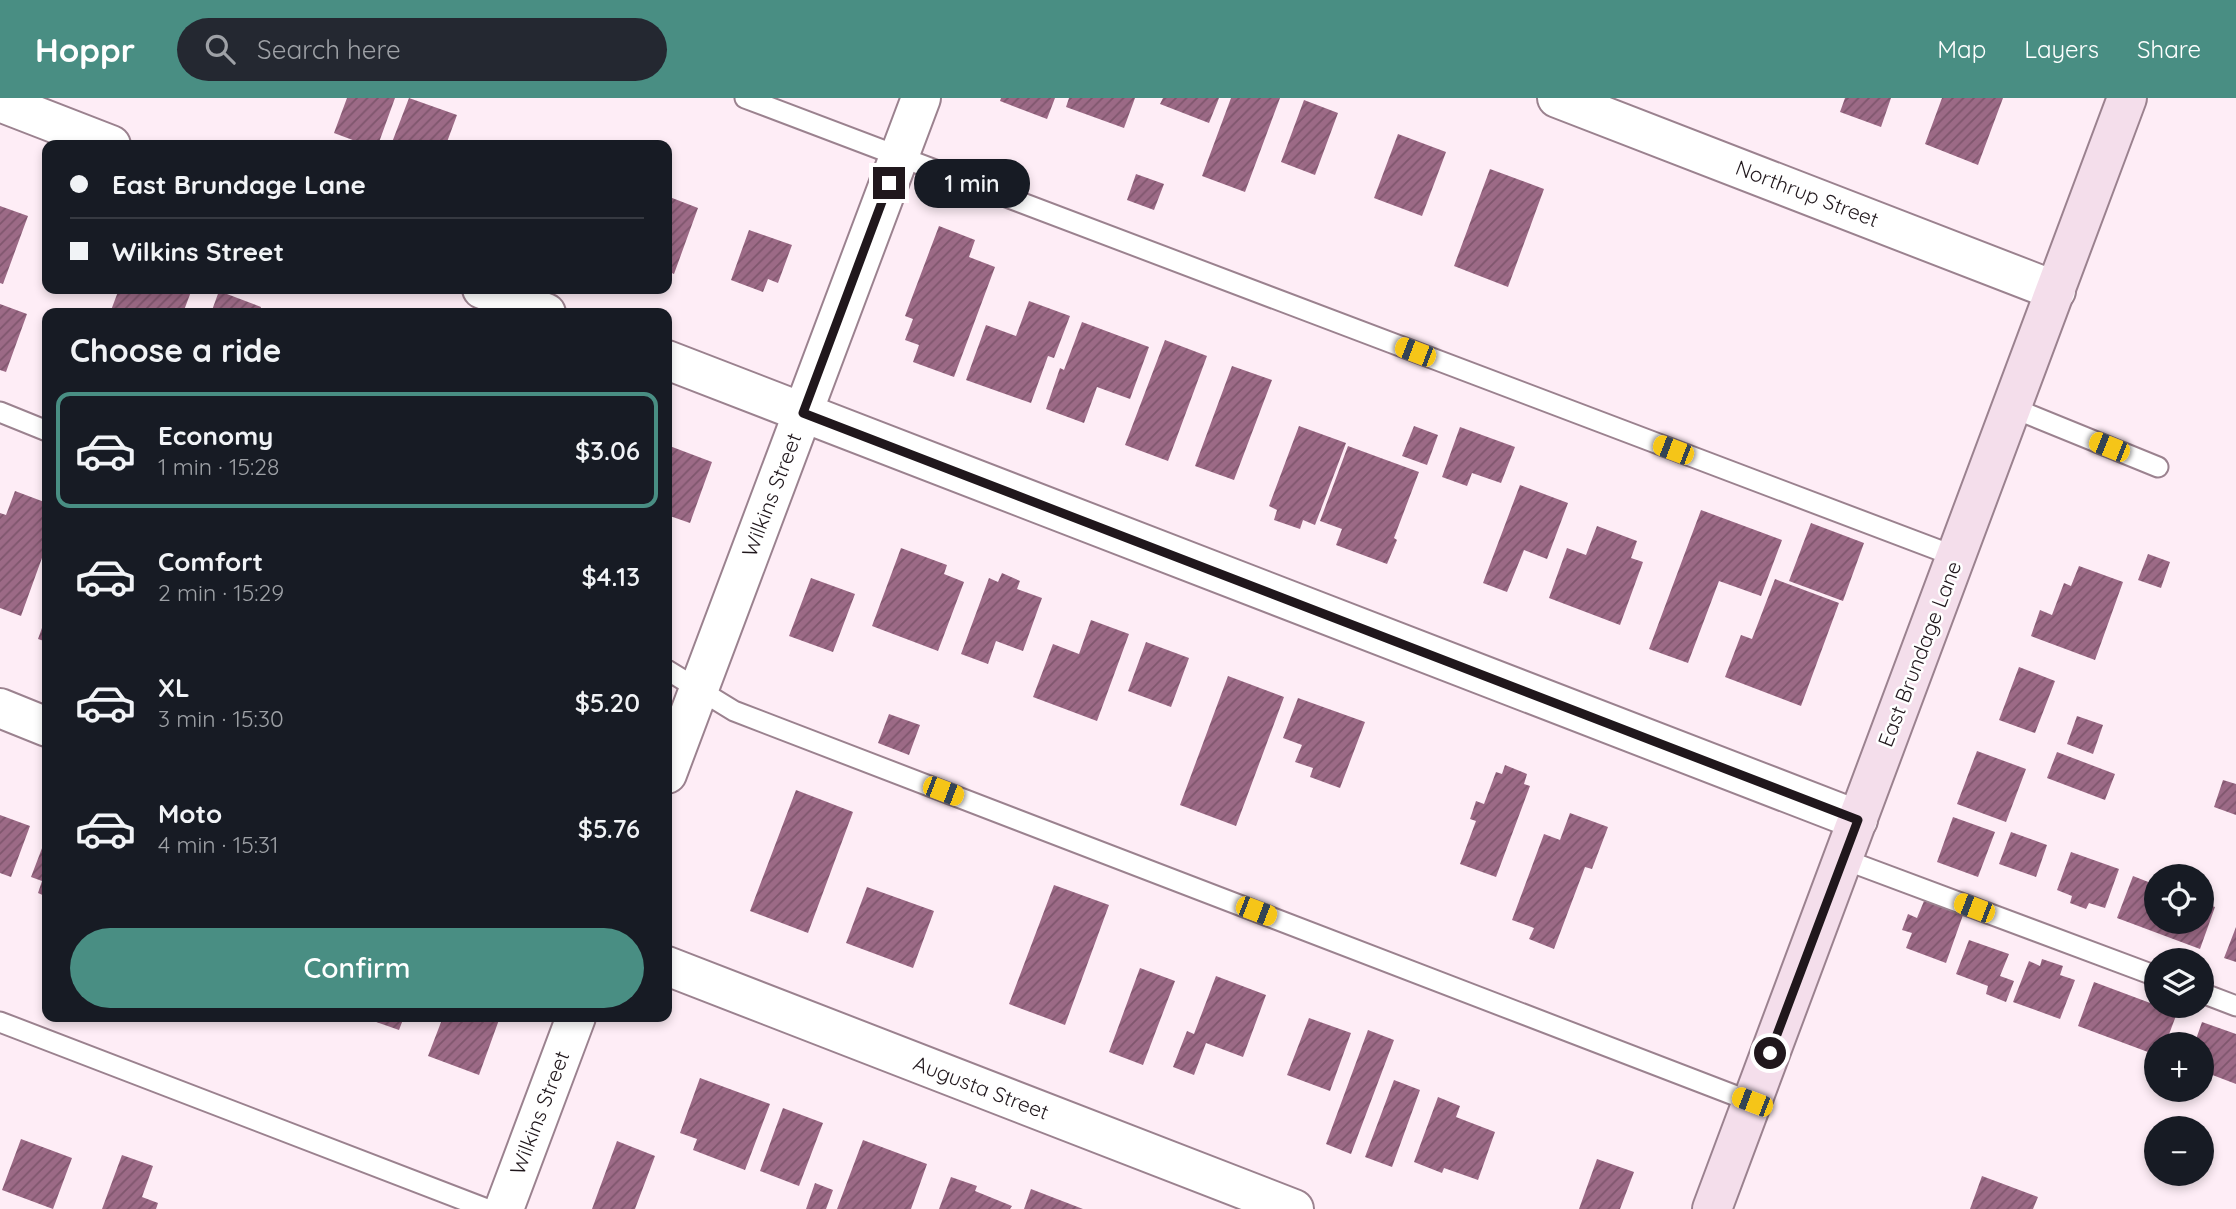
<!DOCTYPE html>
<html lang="en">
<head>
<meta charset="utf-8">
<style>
	:root { --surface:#171b24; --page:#242831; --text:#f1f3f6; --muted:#9ea1a6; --line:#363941; --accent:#498e83 }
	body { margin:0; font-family:Quicksand,sans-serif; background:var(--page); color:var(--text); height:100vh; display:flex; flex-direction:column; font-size:26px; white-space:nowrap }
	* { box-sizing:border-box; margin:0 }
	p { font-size:23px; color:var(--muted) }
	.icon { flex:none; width:38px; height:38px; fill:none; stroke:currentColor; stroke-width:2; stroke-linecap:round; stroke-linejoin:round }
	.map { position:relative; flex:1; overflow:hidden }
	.sheet { position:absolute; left:42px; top:210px; width:630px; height:714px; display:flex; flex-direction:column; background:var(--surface); border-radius:14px; box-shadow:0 4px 10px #0003 }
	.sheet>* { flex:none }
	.hud { position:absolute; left:42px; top:42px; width:630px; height:154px; border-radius:14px; box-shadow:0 4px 10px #0003; display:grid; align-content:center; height:154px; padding:0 28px; background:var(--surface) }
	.controls { position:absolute; left:2144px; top:766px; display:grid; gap:14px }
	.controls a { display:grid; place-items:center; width:70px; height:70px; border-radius:50%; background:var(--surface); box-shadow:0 4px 10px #0003; font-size:35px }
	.end { position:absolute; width:32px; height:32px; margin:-16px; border:9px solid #20171c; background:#fff; box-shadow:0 0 0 4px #fff }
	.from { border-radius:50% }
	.bubble { position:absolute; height:49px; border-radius:24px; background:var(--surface); box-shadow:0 4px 10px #0003; font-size:23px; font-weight:600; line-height:49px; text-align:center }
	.car { position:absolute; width:21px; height:42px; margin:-21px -10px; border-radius:9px; box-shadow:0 0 5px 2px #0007; background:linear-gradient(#f5c518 24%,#345 0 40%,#f5c518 0 76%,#345 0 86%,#f5c518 0) }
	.hud b { display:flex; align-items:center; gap:24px; height:66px; font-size:26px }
	.hud b+b { border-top:2px solid var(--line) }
	.hud i { width:18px; height:18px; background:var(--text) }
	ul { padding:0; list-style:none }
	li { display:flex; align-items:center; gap:21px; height:116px; margin:0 14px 10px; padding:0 14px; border:4px solid transparent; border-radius:14px }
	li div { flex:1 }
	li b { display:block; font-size:26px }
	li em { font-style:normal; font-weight:600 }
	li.on { border-color:var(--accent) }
	li>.icon { width:63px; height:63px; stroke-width:1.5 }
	h2 { padding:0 28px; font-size:32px; line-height:84px }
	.action { display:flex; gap:14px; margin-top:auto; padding:14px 28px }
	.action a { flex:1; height:80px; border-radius:42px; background:var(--accent); color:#fff; font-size:28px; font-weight:600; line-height:80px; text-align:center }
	header { display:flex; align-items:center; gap:42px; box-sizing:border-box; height:98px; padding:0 35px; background:var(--accent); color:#fff }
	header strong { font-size:33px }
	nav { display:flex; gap:38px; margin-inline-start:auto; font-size:24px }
	.search { width:490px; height:63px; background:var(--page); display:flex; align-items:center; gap:18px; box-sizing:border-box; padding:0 24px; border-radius:38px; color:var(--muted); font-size:26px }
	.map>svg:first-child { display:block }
	.building { fill:url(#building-hatch) }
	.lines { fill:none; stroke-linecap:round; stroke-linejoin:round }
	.service-casing { stroke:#9b828f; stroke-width:23 }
	.minor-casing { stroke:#9b828f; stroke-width:42 }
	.tertiary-casing { stroke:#9b828f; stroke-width:42 }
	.secondary-casing { stroke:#9b828f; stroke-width:42 }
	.service { stroke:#fff; stroke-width:19 }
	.minor { stroke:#fff; stroke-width:38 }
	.tertiary { stroke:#fff; stroke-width:38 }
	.secondary { stroke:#f4deeb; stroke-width:38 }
	.route { stroke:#20171c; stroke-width:9 }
	.labels { text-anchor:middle; stroke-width:5; stroke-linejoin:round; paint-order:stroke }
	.street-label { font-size:21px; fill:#20171c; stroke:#fff }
</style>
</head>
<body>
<header>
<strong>Hoppr</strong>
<div class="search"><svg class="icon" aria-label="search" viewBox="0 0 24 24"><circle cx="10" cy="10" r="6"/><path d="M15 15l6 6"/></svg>Search here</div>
<nav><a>Map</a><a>Layers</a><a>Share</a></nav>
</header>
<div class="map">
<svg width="2236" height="1111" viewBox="0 0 2236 1111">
	<defs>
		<pattern id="building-hatch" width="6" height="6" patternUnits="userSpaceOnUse" patternTransform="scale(1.75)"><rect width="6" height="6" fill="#9c6a86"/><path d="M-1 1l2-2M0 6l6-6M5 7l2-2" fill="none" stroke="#7f566d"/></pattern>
	</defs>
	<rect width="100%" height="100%" fill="#feedf6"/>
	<!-- building -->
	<path class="building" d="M 347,0 L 395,0 L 378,47 L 366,47 L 334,35 Z
		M 409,0 L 457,17 L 447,44 L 455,47 L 391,47 Z
		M 1001,0 L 1055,0 L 1047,21 L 1000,3 Z
		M 1069,0 L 1135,0 L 1124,30 L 1066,9 Z
		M 1163,0 L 1219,0 L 1209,25 L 1160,6 Z
		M 1231,0 L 1280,0 L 1245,94 L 1202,78 Z
		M 1845,0 L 1891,0 L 1881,29 L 1840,14 Z
		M 1942,0 L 2003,0 L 1978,67 L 1925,46 Z
		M 1304,2 L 1338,15 L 1315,77 L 1281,64 Z
		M 1398,36 L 1446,54 L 1422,118 L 1374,100 Z
		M 1490,71 L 1544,91 L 1508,189 L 1454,168 Z
		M 1136,76 L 1164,86 L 1154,112 L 1127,102 Z
		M 667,98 L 698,110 L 674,176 L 667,173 Z
		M 0,108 L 28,118 L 3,186 L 0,185 Z
		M 939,128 L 975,142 L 969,159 L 995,169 L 954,279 L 913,264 L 919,247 L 905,242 L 913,221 L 905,218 Z
		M 749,132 L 792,147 L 778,185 L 768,181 L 763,194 L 731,182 Z
		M 119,191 L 192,191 L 183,215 L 110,215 Z
		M 219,193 L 261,209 L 259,215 L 211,215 Z
		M 1029,203 L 1070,218 L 1054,260 L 1048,258 L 1031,305 L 966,282 L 986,227 L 1016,238 Z
		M 0,206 L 27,216 L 6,274 L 0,272 Z
		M 1082,224 L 1149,249 L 1130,301 L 1097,289 L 1084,325 L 1046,311 L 1060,270 L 1064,272 Z
		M 1165,242 L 1207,258 L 1168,363 L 1125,347 Z
		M 1232,268 L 1272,282 L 1234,382 L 1195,368 Z
		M 1299,328 L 1346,345 L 1315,427 L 1303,422 L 1300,431 L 1274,422 L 1277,412 L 1269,408 Z
		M 1414,328 L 1438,337 L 1427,367 L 1402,358 Z
		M 1460,329 L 1515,349 L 1501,385 L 1472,375 L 1467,388 L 1442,379 Z
		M 667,347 L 712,364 L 690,425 L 667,417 Z
		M 1348,348 L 1419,374 L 1394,440 L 1397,442 L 1387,466 L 1336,447 L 1342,431 L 1320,423 Z
		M 1520,387 L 1568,405 L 1547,461 L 1524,452 L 1507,494 L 1483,485 Z
		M 15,393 L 47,405 L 47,446 L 21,518 L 0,510 L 0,415 L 6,417 Z
		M 1701,412 L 1782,442 L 1761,498 L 1719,483 L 1688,565 L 1649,551 Z
		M 1811,425 L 1864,445 L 1843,503 L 1789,483 Z
		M 1597,428 L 1637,443 L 1631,460 L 1643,464 L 1620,527 L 1549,500 L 1567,450 L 1586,457 Z
		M 901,450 L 947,467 L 944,476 L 964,484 L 938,553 L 872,528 Z
		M 2148,456 L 2170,464 L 2161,490 L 2138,482 Z
		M 2079,468 L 2123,484 L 2095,562 L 2031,538 L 2040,512 L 2052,517 L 2064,485 L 2071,488 Z
		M 1002,475 L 1020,483 L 1017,491 L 1042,500 L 1023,553 L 996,543 L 988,566 L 961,556 L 989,480 L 998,484 Z
		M 811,480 L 855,496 L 833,554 L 789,538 Z
		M 1775,481 L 1839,505 L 1801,608 L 1725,579 L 1741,537 L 1752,541 Z
		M 47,516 L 47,544 L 38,541 Z
		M 1091,522 L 1129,536 L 1097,623 L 1033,599 L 1053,546 L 1079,556 Z
		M 1146,544 L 1189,560 L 1171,609 L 1128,593 Z
		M 2019,569 L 2055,583 L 2035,635 L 1999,622 Z
		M 1228,578 L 1284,599 L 1236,728 L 1180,707 Z
		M 1298,600 L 1365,624 L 1340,690 L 1310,679 L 1313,670 L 1295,664 L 1302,647 L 1283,640 Z
		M 889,616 L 920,627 L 909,657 L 878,645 Z
		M 2077,618 L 2103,627 L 2093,656 L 2067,646 Z
		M 1977,653 L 2026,671 L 2006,724 L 1957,706 Z
		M 2057,654 L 2115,676 L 2105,702 L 2047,680 Z
		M 1505,667 L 1527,676 L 1524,686 L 1530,688 L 1496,779 L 1460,766 L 1476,723 L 1470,721 L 1476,703 L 1484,706 L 1496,674 L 1502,676 Z
		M 2223,682 L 2236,686 L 2236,717 L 2214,709 Z
		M 796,692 L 853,714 L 808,835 L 750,813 Z
		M 1570,715 L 1608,729 L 1592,771 L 1585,769 L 1554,851 L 1529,841 L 1534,830 L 1512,822 L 1544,736 L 1560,742 Z
		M 0,717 L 30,728 L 11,779 L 0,775 Z
		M 1953,719 L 1995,734 L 1978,779 L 1937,764 Z
		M 2011,734 L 2047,747 L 2036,779 L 1999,766 Z
		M 47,737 L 47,799 L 38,795 L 42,783 L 31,779 Z
		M 2071,754 L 2119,771 L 2105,810 L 2089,805 L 2086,811 L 2070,805 L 2072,798 L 2057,792 Z
		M 2133,778 L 2156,787 L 2156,824 L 2202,824 L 2202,804 L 2215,809 L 2200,851 L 2117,820 Z
		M 1054,787 L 1109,807 L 1065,927 L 1009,906 Z
		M 867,789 L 934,813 L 913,870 L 846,845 Z
		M 1924,803 L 1963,817 L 1946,865 L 1906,850 L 1912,835 L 1902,832 L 1908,816 L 1917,820 Z
		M 2236,829 L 2236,864 L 2224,860 Z
		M 1969,842 L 2009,856 L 2000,878 L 2014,883 L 2006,904 L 1986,896 L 1988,888 L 1956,876 Z
		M 2042,861 L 2063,868 L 2060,877 L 2075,882 L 2060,921 L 2013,904 L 2029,863 L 2040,868 Z
		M 1140,870 L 1175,883 L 1143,967 L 1109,954 Z
		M 1216,878 L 1266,897 L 1243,959 L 1206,945 L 1194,977 L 1173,969 L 1187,933 L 1194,936 Z
		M 2094,884 L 2177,915 L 2165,947 L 2156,947 L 2156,957 L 2078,928 Z
		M 362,919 L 404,919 L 399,932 Z
		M 443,919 L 500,919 L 479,977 L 428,958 Z
		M 1309,920 L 1351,935 L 1330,993 L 1287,977 Z
		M 2202,924 L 2236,936 L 2236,986 L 2202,973 L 2202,947 L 2194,947 Z
		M 1368,932 L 1394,942 L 1351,1056 L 1326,1046 Z
		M 700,980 L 770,1006 L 745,1072 L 693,1052 L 697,1041 L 680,1035 Z
		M 1394,982 L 1420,992 L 1392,1069 L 1365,1059 Z
		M 1438,999 L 1460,1008 L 1456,1019 L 1495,1034 L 1478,1082 L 1444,1070 L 1442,1075 L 1414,1064 Z
		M 783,1010 L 823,1025 L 799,1088 L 760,1073 Z
		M 21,1041 L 72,1060 L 53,1111 L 2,1092 Z
		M 863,1042 L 927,1066 L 911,1111 L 837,1111 Z
		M 617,1043 L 655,1058 L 635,1111 L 592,1111 Z
		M 122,1057 L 153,1068 L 142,1099 L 158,1105 L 156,1111 L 102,1111 Z
		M 1597,1061 L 1634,1074 L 1620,1111 L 1579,1111 Z
		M 1982,1078 L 2038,1099 L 2033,1111 L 1970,1111 Z
		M 951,1079 L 977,1088 L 975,1093 L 1012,1108 L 1010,1111 L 939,1111 Z
		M 815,1085 L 833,1092 L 826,1111 L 806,1111 Z
		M 1031,1091 L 1083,1111 L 1024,1111 Z"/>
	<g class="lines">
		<defs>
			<path id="service" d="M 745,0 L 1957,459
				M 2013,310 L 2158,369
				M 0,314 L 47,333
				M 667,572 L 734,613 L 1752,1004
				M 1843,761 L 2156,878
				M 2202,895 L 2236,908
				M 0,924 L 487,1111"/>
			<path id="minor" d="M 1557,0 L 2056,193
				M 0,610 L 47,629
				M 667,676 L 921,0
				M 667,868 L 1294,1111
				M 504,1111 L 576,919"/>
			<path id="tertiary" d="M 0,4 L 111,47
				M 482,191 L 546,215
				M 667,262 L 1858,722"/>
			<path id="secondary" d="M 1712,1111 L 2127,0"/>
		</defs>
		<!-- service casing -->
		<use href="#service" class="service-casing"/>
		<!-- minor casing -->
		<use href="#minor" class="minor-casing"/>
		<!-- tertiary casing -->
		<use href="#tertiary" class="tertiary-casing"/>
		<!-- secondary casing -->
		<use href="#secondary" class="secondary-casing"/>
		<!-- service -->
		<use href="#service" class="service"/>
		<!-- minor -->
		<use href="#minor" class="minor"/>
		<!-- tertiary -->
		<use href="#tertiary" class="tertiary"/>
		<!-- secondary -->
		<use href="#secondary" class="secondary"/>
	</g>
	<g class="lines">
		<!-- route -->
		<path class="route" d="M 889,85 L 803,315 L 1858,722 L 1770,955"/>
	</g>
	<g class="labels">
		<!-- street labels -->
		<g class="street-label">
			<text transform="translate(1807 96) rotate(21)" y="7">Northrup Street</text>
			<text transform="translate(772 397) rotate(-69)" y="7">Wilkins Street</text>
			<text transform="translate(1920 556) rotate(-69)" y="7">East Brundage Lane</text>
			<text transform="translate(981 990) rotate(21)" y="7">Augusta Street</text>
			<text transform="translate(540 1015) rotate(-69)" y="7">Wilkins Street</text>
		</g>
	</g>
</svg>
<div class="controls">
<a><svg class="icon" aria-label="locate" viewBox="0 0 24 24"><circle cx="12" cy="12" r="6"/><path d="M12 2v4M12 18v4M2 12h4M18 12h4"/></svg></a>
<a><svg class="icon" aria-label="layers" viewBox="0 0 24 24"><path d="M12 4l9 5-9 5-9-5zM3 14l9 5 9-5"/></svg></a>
<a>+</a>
<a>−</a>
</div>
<i class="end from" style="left:1770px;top:955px"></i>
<i class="end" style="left:889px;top:85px"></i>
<div class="bubble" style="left:914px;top:61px;width:116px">1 min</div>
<i class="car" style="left:1415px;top:254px;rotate:291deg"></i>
<i class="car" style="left:2109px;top:349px;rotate:292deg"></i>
<i class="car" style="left:1673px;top:352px;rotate:291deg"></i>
<i class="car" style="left:943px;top:693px;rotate:111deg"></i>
<i class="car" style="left:1974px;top:810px;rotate:291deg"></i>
<i class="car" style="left:1256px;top:813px;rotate:111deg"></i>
<i class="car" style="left:1752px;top:1004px;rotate:291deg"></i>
<div class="hud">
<b><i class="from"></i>East Brundage Lane</b>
<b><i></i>Wilkins Street</b>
</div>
<section class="sheet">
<h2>Choose a ride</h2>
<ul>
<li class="on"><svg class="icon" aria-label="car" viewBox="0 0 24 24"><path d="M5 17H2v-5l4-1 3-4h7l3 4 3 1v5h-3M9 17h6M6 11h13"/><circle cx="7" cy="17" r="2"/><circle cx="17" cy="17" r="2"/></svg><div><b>Economy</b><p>1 min · 15:28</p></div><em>$3.06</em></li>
<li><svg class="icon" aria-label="car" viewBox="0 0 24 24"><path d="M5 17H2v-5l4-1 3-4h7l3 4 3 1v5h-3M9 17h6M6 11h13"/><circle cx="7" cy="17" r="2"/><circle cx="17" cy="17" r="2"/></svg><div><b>Comfort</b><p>2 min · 15:29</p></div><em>$4.13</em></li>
<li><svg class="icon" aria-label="car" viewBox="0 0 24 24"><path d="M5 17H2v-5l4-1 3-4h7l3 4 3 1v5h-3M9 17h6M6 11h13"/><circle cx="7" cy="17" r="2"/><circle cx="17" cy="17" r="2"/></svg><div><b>XL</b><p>3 min · 15:30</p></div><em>$5.20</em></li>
<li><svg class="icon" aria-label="car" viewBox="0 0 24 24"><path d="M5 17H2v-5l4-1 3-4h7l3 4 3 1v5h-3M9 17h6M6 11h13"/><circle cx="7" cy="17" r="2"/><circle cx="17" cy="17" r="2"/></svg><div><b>Moto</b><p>4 min · 15:31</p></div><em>$5.76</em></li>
</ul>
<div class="action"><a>Confirm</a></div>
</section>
</div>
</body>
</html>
